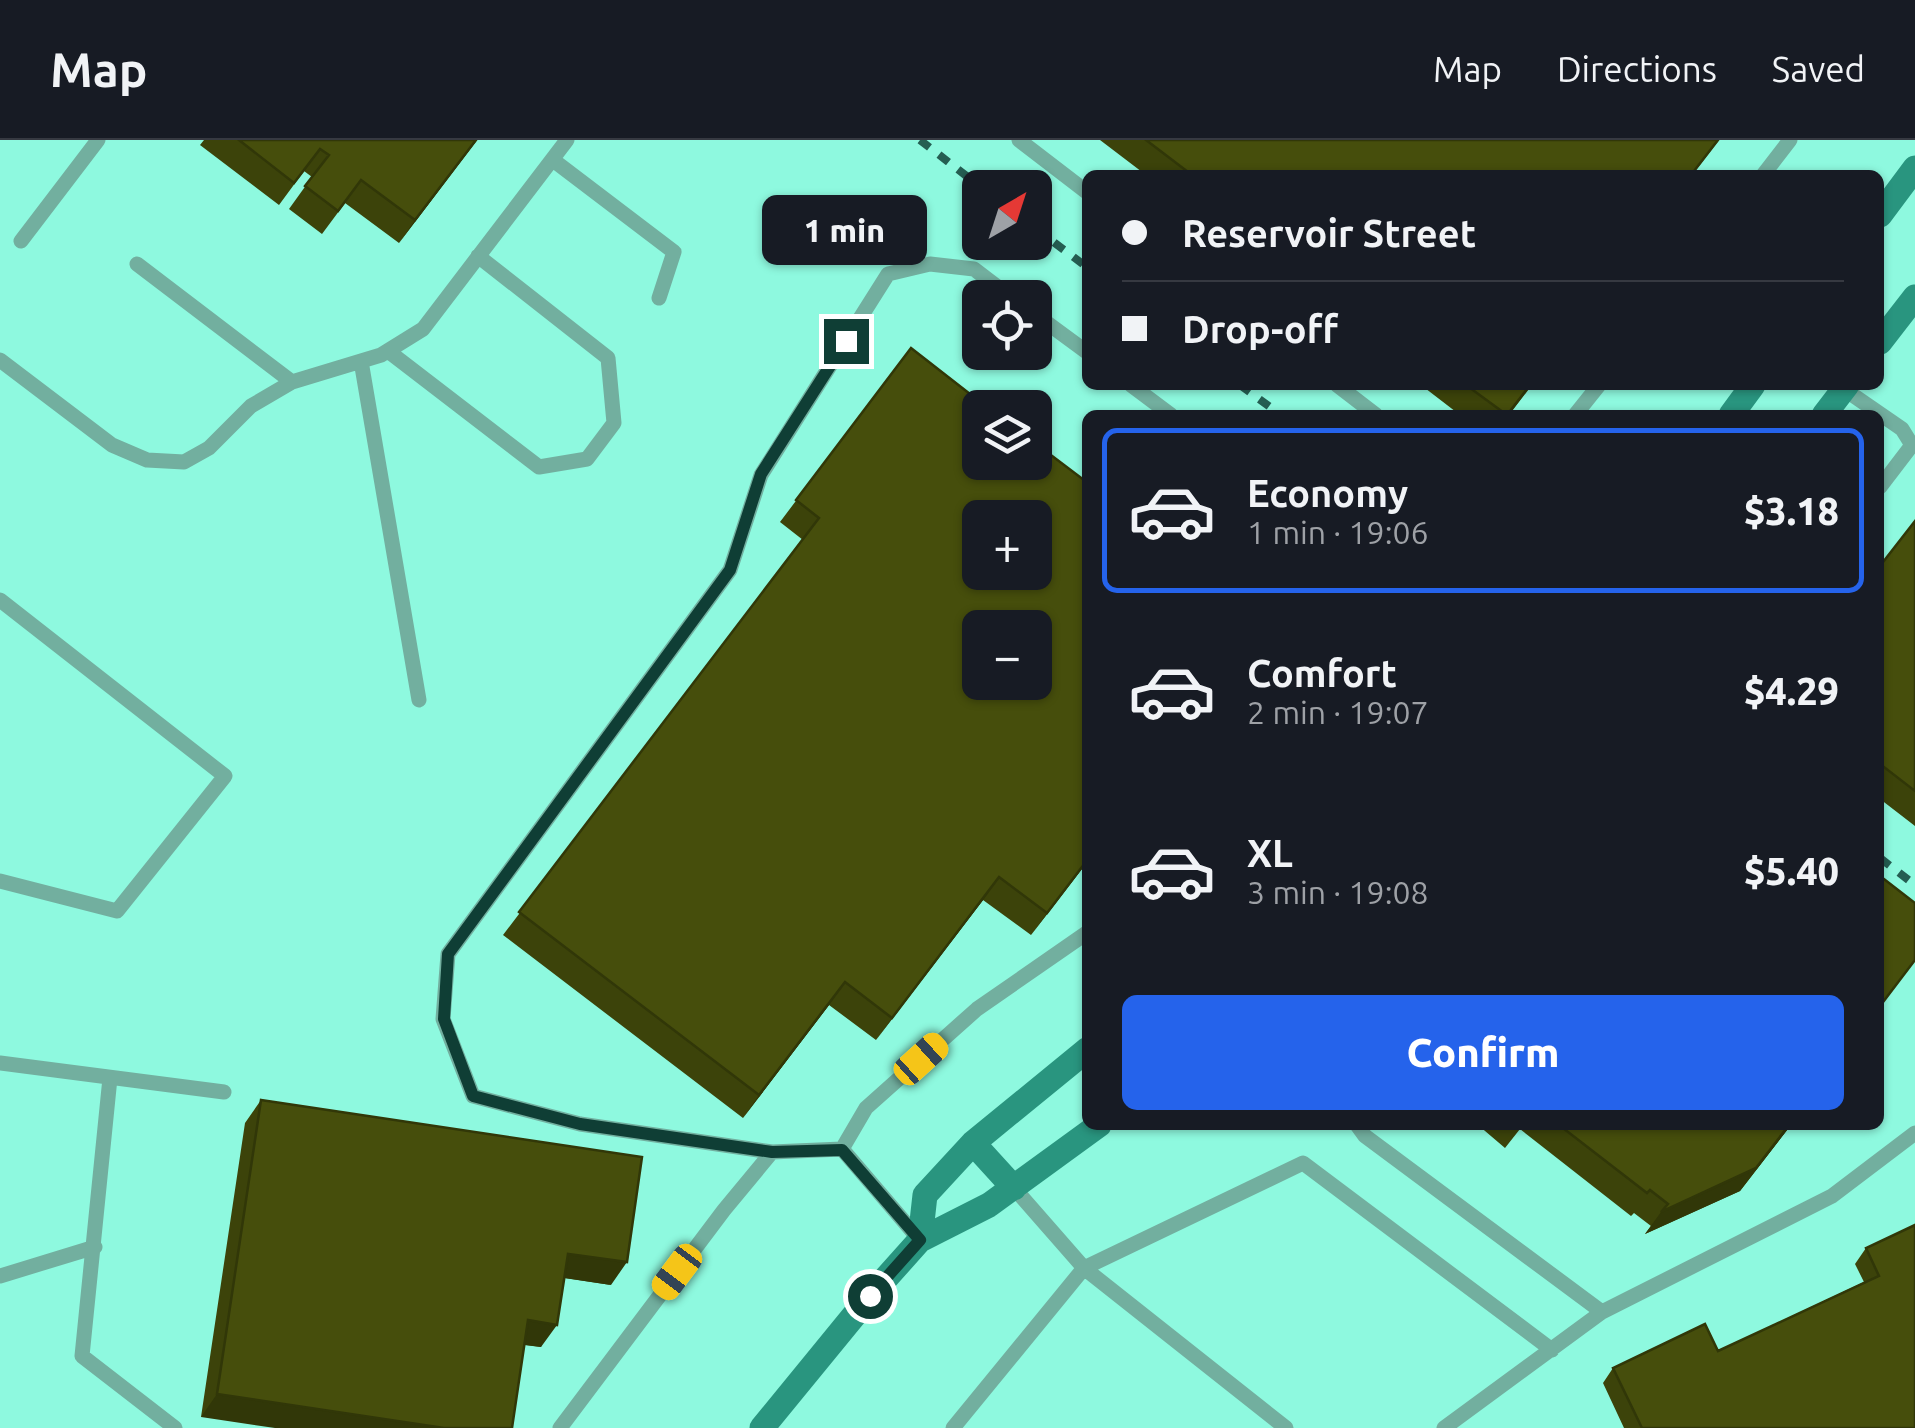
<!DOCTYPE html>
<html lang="en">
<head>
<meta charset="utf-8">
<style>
	:root { --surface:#171b24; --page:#242831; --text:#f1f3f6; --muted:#9ea1a6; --line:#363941; --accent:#2563eb }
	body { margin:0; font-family:Ubuntu,sans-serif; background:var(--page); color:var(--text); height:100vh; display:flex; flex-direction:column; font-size:38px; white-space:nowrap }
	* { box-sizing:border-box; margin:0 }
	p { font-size:32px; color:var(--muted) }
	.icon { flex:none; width:55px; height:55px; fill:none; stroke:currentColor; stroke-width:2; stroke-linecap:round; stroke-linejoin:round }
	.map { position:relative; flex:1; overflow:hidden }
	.drawer { position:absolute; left:1082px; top:270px; width:802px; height:720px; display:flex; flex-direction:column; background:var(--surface); border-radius:15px; box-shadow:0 2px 8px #0004 }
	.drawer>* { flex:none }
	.banner { position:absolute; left:1082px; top:30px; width:802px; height:220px; border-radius:15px; box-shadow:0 2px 8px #0004; display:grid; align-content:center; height:220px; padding:0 40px; background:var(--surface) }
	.needle { width:65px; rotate:39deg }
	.tools { position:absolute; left:962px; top:30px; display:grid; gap:20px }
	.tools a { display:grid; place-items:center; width:90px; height:90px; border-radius:15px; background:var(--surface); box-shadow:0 2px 8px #0004; font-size:50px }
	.end { position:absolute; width:45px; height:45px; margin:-22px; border:12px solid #0f3e35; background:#fff; box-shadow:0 0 0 5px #fff }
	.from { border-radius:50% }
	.bubble { position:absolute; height:70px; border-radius:15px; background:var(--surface); box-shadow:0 2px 8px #0004; font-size:32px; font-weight:800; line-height:70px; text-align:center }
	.car { position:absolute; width:30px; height:60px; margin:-30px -15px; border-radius:12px; box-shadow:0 0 8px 2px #0007; background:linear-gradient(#f5c518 24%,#345 0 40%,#f5c518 0 76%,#345 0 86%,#f5c518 0) }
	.banner b { display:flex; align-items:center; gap:35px; height:95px; font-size:38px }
	.banner b+b { border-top:2px solid var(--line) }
	.banner i { width:25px; height:25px; background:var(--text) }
	ul { padding:18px 0 0; list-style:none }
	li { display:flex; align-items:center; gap:30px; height:165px; margin:0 20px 15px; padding:0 20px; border:5px solid transparent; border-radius:15px }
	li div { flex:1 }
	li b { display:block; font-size:38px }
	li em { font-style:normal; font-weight:800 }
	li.active { border-color:var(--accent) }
	li>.icon { width:90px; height:90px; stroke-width:1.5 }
	.action { display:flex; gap:20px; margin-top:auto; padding:20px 40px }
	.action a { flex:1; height:115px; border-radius:15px; background:var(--accent); color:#fff; font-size:40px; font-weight:800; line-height:115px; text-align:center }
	header { display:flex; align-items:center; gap:60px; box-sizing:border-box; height:140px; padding:0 50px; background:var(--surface); border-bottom:2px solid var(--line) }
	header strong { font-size:48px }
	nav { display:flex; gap:55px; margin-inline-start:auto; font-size:35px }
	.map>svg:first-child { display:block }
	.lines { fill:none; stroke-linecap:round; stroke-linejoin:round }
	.service { stroke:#72af9f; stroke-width:15 }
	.secondary { stroke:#29957f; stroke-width:25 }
	.rail { stroke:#255e52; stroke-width:8; stroke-dasharray:12 12; stroke-linecap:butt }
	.wall { fill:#3c430a }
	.shaded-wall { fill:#313708 }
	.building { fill:#464e0c; stroke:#313708; stroke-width:2.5; fill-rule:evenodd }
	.route { stroke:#0f3e35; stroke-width:12 }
</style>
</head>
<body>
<header>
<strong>Map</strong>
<nav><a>Map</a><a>Directions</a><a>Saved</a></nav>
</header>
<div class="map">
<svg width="1915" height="1288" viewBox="0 0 1915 1288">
	<rect width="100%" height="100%" fill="#8ef9df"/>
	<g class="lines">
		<!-- service -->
		<path class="service" d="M 1019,0 L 1088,53
			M 553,20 L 674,112 L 659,158
			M 1763,35 L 1790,0
			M 21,101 L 98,0
			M 137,124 L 292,242
			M 1035,174 L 1088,213
			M 388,211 L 539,327 L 587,319 L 614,283 L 608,218 L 478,116
			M 0,220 L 112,305 L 147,320 L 184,322 L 209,308 L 251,266 L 292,242 L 381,215 L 423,189 L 567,0
			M 361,221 L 419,560
			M 1131,245 L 1171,275
			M 1337,245 L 1376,275
			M 1844,249 L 1902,289 L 1912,305 L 1880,347
			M 1575,275 L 1599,245
			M 0,460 L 225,636 L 117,771 L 0,741
			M 0,923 L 224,952
			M 110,938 L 82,1216 L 175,1288
			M 1357,985 L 1365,996 L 1602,1172
			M 842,1009 L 866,968 L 977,869 L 1088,792
			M 1014,1048 L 1084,1128 L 1286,1288
			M 919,1099 L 842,1009 L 772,1012 L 580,984 L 473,956 L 443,879 L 448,814 L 730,430 L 761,335 L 888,134 L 930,124 L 974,129 L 1012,158
			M 0,1136 L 95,1107
			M 560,1288 L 724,1070 L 772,1012
			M 953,1288 L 1084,1128 L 1303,1023 L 1552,1210
			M 1444,1288 L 1602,1172 L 1832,1056 L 1915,993"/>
		<!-- secondary -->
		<path class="secondary" d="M 1880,75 L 1915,28
			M 1880,202 L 1915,157
			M 1731,275 L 1753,245
			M 1824,275 L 1847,245
			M 973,1003 L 1014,1048
			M 920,1100 L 925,1055 L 973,1003 L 1088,909
			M 762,1288 L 870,1156 L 920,1100 L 989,1065 L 1099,985"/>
		<!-- rail -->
		<path class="rail" d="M 920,0 L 982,48
			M 1035,88 L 1088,128
			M 1240,245 L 1281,275
			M 1880,718 L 1915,745"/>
	</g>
	<!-- wall -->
	<path class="wall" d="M 204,0 L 477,0 L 399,103 L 345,63 L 322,94 L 289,69 L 312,37 L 304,31 L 279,65 L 200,5 Z
		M 1100,0 L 1719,0 L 1692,35 L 1146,35 Z
		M 911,208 L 1088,721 L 1031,795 L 983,760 L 876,900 L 829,865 L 743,978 L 503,795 L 803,400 L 780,382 Z
		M 1421,245 L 1532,245 L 1509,275 L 1460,275 Z
		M 1915,381 L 1915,686 L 1880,659 L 1880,426 Z
		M 261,960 L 611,1145 L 564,1138 L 541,1207 L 524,1205 L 201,1277 L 245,983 Z
		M 1478,985 L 1791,985 L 1740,1051 L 1645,1094 L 1651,1086 L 1634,1073 L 1631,1076 L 1520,989 L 1505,1008 Z
		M 1915,1085 L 1915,1288 L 1624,1288 L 1603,1243 L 1613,1228 L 1718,1211 L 1864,1142 L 1855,1124 L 1866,1108 Z"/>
	<!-- shaded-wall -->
	<path class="shaded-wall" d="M 476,0 L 477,0 L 399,103 L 415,80 Z
		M 1088,719 L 1088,721 L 1031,795 L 1047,773 Z
		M 999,737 L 983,760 L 876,900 L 892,878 Z
		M 845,842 L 829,865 L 743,978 L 759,955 Z
		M 1789,985 L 1791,985 L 1740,1051 L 1645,1094 L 1661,1072 Z
		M 568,1114 L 627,1122 L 611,1145 L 552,1136 Z
		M 528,1180 L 557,1185 L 541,1207 L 512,1203 Z
		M 217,1254 L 444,1288 L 275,1288 L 201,1277 Z"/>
	<!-- building -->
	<path class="building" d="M 239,0 L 476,0 L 415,80 L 361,40 L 338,71 L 305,46 L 329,15 L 320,9 L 294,43 Z
		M 1146,0 L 1718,0 L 1691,35 L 1192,35 Z
		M 911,208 L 988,268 L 980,268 L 980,322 L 1035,322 L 1035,303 L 1088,343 L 1088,719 L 1047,773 L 999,737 L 892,878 L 845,842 L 759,955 L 519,772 L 819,378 L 796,360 ZM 980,378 L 1035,378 L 1035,432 L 980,432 ZM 980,488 L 1035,488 L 1035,542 L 980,542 Z
		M 1466,245 L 1530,245 L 1507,275 Z
		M 1915,381 L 1915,651 L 1880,624 L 1880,426 Z
		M 1880,736 L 1915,763 L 1915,820 L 1880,866 Z
		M 261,960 L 642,1017 L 627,1122 L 568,1114 L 557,1185 L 528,1180 L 512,1288 L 444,1288 L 217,1254 Z
		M 1559,985 L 1789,985 L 1756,1028 L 1661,1072 L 1668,1064 L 1650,1050 L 1647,1053 Z
		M 1915,1085 L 1915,1288 L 1642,1288 L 1613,1228 L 1705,1184 L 1718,1211 L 1879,1136 L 1866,1108 Z"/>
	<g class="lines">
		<!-- route -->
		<path class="route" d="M 846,201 L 761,334 L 730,430 L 448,814 L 444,879 L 473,956 L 580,984 L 772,1012 L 842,1010 L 920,1100 L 870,1156"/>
	</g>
</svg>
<div class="tools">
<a><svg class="needle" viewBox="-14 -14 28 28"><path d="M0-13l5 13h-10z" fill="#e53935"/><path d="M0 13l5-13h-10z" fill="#9ea1a6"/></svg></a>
<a><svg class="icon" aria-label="locate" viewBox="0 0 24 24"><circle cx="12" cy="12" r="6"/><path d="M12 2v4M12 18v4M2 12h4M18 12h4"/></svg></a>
<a><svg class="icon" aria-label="layers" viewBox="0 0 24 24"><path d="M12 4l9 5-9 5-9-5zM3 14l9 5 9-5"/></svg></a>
<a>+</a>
<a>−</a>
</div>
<i class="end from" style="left:870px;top:1156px"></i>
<i class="end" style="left:846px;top:201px"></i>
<div class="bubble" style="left:762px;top:55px;width:165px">1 min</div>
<i class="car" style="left:921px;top:919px;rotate:48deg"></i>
<i class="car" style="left:677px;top:1132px;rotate:217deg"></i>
<div class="banner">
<b><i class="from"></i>Reservoir Street</b>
<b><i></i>Drop-off</b>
</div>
<section class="drawer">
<ul>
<li class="active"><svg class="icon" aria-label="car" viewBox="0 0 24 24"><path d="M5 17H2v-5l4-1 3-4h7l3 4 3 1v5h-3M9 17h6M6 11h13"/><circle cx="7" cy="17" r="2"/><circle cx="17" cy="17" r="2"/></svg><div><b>Economy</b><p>1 min · 19:06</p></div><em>$3.18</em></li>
<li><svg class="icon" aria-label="car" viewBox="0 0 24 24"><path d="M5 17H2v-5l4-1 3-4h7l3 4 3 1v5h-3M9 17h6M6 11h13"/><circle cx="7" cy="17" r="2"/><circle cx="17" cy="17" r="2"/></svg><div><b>Comfort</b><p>2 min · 19:07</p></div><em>$4.29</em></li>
<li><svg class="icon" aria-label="car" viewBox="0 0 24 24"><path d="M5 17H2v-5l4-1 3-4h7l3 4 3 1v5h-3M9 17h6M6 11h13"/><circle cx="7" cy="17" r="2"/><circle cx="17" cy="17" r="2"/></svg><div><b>XL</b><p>3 min · 19:08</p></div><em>$5.40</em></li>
</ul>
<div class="action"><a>Confirm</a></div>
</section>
</div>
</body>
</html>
